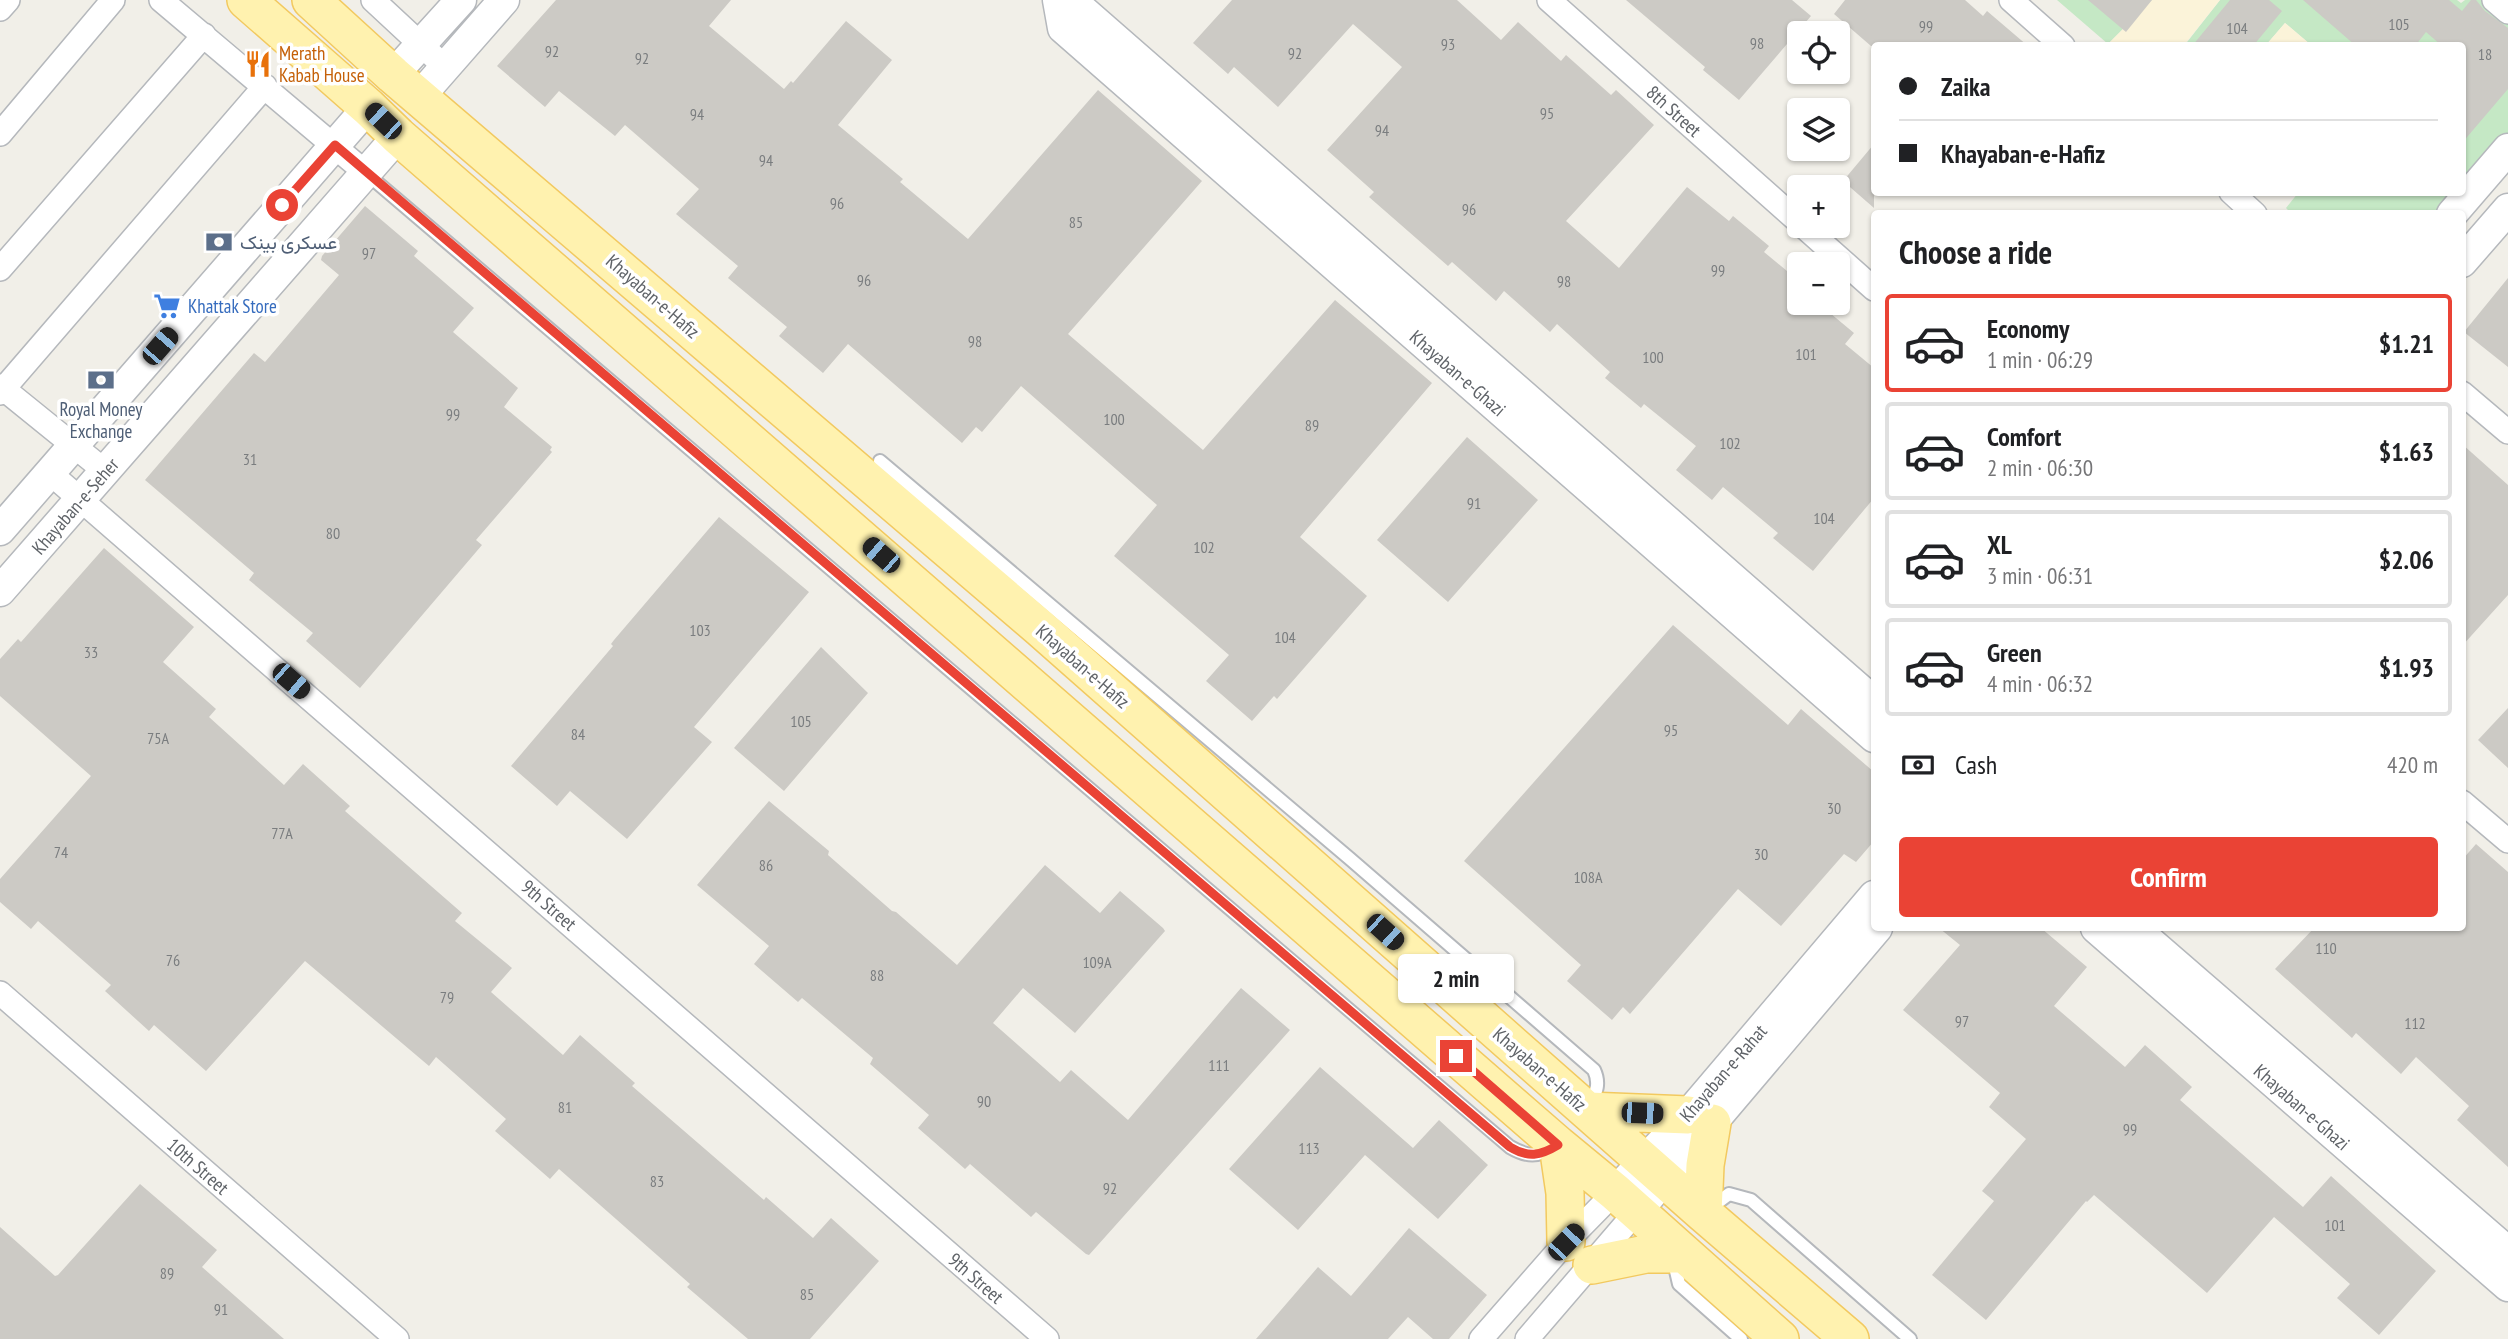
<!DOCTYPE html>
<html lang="en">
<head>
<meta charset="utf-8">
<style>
	:root { --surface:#fff; --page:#f2f2f2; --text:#202124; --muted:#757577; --line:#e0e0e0; --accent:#ea4335 }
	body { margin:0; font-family:"PT Sans Narrow",Vazirmatn,sans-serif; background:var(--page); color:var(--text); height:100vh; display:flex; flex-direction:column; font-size:26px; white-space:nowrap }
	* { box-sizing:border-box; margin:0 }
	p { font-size:23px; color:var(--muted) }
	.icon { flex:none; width:38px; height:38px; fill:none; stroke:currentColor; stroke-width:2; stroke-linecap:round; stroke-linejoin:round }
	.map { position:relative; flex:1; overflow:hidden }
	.side { position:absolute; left:1871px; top:210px; width:595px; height:721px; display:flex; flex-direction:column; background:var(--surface); border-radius:7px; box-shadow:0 2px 5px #0004 }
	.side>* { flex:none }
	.top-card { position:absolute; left:1871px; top:42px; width:595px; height:154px; border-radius:7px; box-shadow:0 2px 5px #0004; display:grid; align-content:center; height:154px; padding:0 28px; background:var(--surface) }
	.buttons { position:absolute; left:1787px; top:21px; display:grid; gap:14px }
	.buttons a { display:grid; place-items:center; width:63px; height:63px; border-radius:7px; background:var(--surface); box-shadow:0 2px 5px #0004; font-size:35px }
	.end { position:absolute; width:32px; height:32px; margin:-16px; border:9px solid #ea4335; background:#fff; box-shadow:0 0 0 4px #fff }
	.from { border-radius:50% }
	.bubble { position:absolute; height:49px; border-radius:7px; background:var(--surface); box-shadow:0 2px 5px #0004; font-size:23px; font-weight:700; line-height:49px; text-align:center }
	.car { position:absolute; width:21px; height:42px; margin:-21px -10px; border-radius:9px; box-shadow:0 0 5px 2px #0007; background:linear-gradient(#222 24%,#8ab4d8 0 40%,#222 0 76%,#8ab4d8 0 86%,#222 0) }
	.top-card b { display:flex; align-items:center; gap:24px; height:66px; font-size:26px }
	.top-card b+b { border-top:2px solid var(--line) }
	.top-card i { width:18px; height:18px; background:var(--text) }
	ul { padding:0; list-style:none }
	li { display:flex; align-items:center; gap:21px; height:98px; margin:0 14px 10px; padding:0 14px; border:4px solid var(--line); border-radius:7px }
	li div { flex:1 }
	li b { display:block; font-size:26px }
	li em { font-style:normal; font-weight:700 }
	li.current { border-color:var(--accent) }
	li>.icon { width:63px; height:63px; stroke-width:1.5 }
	h2 { padding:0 28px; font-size:32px; line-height:84px }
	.pay { display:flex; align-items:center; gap:18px; height:77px; padding:0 28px; font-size:26px }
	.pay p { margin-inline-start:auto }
	.primary-button { display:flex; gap:14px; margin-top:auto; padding:14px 28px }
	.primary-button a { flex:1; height:80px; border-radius:7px; background:var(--accent); color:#fff; font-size:28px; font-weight:700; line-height:80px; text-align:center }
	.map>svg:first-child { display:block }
	.green { fill:#c5e8c5 }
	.sand { fill:#fbf3d9 }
	.building { fill:#cccac5 }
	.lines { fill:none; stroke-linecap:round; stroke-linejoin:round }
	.service-casing { stroke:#b5b8bc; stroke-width:16 }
	.minor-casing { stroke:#b5b8bc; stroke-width:26 }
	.tertiary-casing { stroke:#b5b8bc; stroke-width:33 }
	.primary-casing { stroke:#f2c960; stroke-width:40 }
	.service { stroke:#fff; stroke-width:12 }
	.minor { stroke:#fff; stroke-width:23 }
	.tertiary { stroke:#fff; stroke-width:30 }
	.primary { stroke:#fff2af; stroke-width:37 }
	.route { stroke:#ea4335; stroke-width:9 }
	.labels { text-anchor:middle; stroke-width:7; stroke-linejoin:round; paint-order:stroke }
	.number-label { font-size:16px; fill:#7a7d7f }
	.food-label { font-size:19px; fill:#c56008; stroke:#fff; text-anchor:start }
	.street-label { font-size:19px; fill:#5f6368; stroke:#fff }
	.service-label { font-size:19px; fill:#4e5e75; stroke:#fff; text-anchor:start }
	.shop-label { font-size:19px; fill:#366cbe; stroke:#fff; text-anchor:start }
</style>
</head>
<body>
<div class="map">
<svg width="2508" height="1339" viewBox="0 0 2508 1339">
	<rect width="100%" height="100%" fill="#f1efe8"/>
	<!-- green -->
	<path class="green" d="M 2057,0 L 2152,0 L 2108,44 Z
		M 2220,0 L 2457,0 L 2461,3 L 2465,0 L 2484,0 L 2508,22 L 2508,134 L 2462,187 L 2462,46 L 2311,45 L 2285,23 L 2266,45 L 2184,46 Z
		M 2298,193 L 2458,193 L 2440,213 L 2292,214 L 2286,208 Z"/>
	<!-- sand -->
	<path class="sand" d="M 2152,0 L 2220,0 L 2184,45 L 2108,44 Z
		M 2285,23 L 2311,45 L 2266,45 Z"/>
	<!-- building -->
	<path class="building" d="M 556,0 L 731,0 L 709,26 L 784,89 L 791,81 L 793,83 L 846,21 L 892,60 L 838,125 L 903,179 L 900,182 L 968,239 L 1098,90 L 1202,181 L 1068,334 L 1203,450 L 1335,300 L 1432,383 L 1300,537 L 1367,596 L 1277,699 L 1274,696 L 1252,721 L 1206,681 L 1229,655 L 1114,556 L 1157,505 L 1021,386 L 982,432 L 976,427 L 962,443 L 848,344 L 823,373 L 779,336 L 787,327 L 728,278 L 738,266 L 676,214 L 699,189 L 625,125 L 615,136 L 559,91 L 545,107 L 497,66 Z
		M 1232,0 L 1457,0 L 1501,40 L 1518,22 L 1561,61 L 1566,55 L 1611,95 L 1616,90 L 1654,125 L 1566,221 L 1619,268 L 1687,187 L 1729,221 L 1733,216 L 1769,246 L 1764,252 L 1799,281 L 1799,303 L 1818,303 L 1854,333 L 1845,344 L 1874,368 L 1874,498 L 1813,571 L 1773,538 L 1778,533 L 1723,487 L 1712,500 L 1676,470 L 1696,446 L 1644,404 L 1641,408 L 1605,378 L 1610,372 L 1557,324 L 1550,332 L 1504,291 L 1496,301 L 1452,262 L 1448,266 L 1369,197 L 1374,192 L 1327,150 L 1402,67 L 1353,24 L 1278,107 L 1234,67 L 1228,74 L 1193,43 Z
		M 1626,0 L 1792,0 L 1811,16 L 1739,100 L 1703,70 L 1705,67 Z
		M 1845,0 L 1965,0 L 1983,16 L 1987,11 L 2028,46 L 1871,46 L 1834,14 Z
		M 2088,0 L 2152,0 L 2126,32 Z
		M 2230,0 L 2269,0 L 2282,11 L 2253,46 L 2192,46 Z
		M 2303,0 L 2449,0 L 2462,11 L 2471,0 L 2476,0 L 2485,11 L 2508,28 L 2508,89 L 2462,143 L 2462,46 L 2442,46 L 2426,32 L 2415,46 L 2356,46 Z
		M 1874,144 L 1874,208 L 1843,181 Z
		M 365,206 L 418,251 L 414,256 L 474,308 L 453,332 L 518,388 L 504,407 L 552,447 L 550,450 L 552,452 L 476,540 L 482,545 L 360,688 L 306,641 L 313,633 L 249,580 L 254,573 L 145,480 L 254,353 L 265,362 L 339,275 L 321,260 L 322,256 Z
		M 2508,278 L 2508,367 L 2464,332 Z
		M 1467,437 L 1538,500 L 1448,602 L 1377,540 Z
		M 2462,444 L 2508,485 L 2508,595 L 2462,646 Z
		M 719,517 L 809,592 L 694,727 L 712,742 L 627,839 L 570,791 L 557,806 L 511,766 L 613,646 L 611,644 L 614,640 Z
		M 104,548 L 194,627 L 163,662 L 216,709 L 209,717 L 284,785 L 303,764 L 350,806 L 345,811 L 462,913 L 455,921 L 512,968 L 491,992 L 563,1055 L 580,1035 L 635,1083 L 632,1086 L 764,1200 L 766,1197 L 813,1238 L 831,1218 L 879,1261 L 810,1339 L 748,1339 L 687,1287 L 690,1284 L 559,1169 L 550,1179 L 495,1131 L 506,1119 L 436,1057 L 429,1066 L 305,961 L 206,1071 L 154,1025 L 149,1031 L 105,991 L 111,985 L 38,921 L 31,929 L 0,902 L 0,879 L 91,776 L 0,696 L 0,659 L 18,639 L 21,642 Z
		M 1673,625 L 1788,725 L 1801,709 L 1874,772 L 1874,841 L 1856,862 L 1844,854 L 1781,926 L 1738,889 L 1630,1014 L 1623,1007 L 1612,1020 L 1567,981 L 1581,965 L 1464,861 Z
		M 821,647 L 868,693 L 784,791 L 734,748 Z
		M 2508,708 L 2508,768 L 2478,740 Z
		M 769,801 L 829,851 L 828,855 L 892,911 L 896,912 L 957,965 L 1045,865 L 1100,913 L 1120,891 L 1163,928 L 1165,931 L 1075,1033 L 1023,988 L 993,1023 L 1060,1082 L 1071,1070 L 1128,1120 L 1241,988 L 1290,1030 L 1089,1255 L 1086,1254 L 1036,1212 L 1031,1217 L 970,1164 L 965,1169 L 918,1128 L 929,1115 L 870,1064 L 873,1058 L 802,998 L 798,1002 L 754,964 L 769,946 L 697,885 Z
		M 2476,844 L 2508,872 L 2508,1167 L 2457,1120 L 2469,1106 L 2416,1057 L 2401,1074 L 2356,1033 L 2352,1038 L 2275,969 L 2314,928 L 2462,928 L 2462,860 Z
		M 1939,928 L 2041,928 L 2087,967 L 2054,1006 L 2125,1067 L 2145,1045 L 2192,1087 L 2180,1100 L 2303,1207 L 2331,1176 L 2436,1271 L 2379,1335 L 2337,1298 L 2350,1284 L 2274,1217 L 2207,1293 L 2094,1195 L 2087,1202 L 2086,1201 L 1986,1320 L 1932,1275 L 1994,1201 L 1982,1191 L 2026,1139 L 1989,1107 L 2000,1093 L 1903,1010 L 1960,945 Z
		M 1320,1067 L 1413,1148 L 1439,1120 L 1488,1165 L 1438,1219 L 1365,1155 L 1298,1230 L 1229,1169 Z
		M 140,1184 L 217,1250 L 202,1267 L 284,1339 L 0,1339 L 0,1227 L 55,1276 L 58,1275 Z
		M 1409,1228 L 1487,1295 L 1449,1339 L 1433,1339 L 1408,1317 L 1388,1339 L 1256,1339 L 1318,1267 L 1351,1296 Z"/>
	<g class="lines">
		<defs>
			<path id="service" d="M 367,174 L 1510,1147 C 1527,1157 1538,1157 1554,1147
				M 880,461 L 1349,858 L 1594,1070 C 1601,1085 1595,1094 1589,1107
				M 1709,1209 L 1729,1194 L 1751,1200 L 1910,1339
				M 1682,1257 L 1676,1271 L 1679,1284 L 1741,1339"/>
			<path id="minor" d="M 161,0 L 366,173
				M 373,0 L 445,67
				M 1549,0 L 1799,222
				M 2011,0 L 2063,46
				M 2494,0 L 2508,12
				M 0,9 L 8,0
				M 0,134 L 113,0
				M 2231,192 L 2255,214
				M 1803,226 L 1874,289
				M 0,269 L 204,35
				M 0,386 L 105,471
				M 0,393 L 265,86
				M 2462,393 L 2508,432
				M 50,473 L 1047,1339
				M 2462,802 L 2508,841
				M 0,993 L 397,1339
				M 1481,1339 L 1566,1242 L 1615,1192
				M 1527,1339 L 1637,1211"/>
			<path id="tertiary" d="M 1058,0 L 1063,28 L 1874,737
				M 1063,0 L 1081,9 L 1874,702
				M 393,75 L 461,0
				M 420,96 L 504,0
				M 2452,214 L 2508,149
				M 2462,262 L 2508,209
				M 0,530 L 368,107
				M 0,591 L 398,136
				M 2096,928 L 2508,1286
				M 2134,928 L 2508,1252
				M 1615,1192 L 1688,1115 L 1874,896
				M 1637,1211 L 1877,928"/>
			<path id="primary" d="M 246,0 L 368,107 L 398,136 L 1558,1145 L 1615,1192 L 1780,1339
				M 311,0 L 393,75 L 1040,628 L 1703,1213 L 1850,1339
				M 1588,1111 L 1688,1115
				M 1558,1145 L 1565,1193 L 1566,1242
				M 1703,1213 L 1705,1165 L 1712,1123
				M 1592,1265 L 1646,1254 L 1683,1254"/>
		</defs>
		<!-- service casing -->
		<use href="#service" class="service-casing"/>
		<!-- minor casing -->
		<use href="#minor" class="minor-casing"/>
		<!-- tertiary casing -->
		<use href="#tertiary" class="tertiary-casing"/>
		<!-- primary casing -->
		<use href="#primary" class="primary-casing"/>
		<!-- service -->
		<use href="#service" class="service"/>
		<!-- minor -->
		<use href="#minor" class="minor"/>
		<!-- tertiary -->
		<use href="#tertiary" class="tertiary"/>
		<!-- primary -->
		<use href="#primary" class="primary"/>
	</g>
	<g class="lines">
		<!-- route -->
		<path class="route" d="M 282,205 L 335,145 L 1510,1147 C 1528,1158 1540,1156 1558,1145 L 1456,1056"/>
	</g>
	<!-- icons -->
	<defs>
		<symbol id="restaurant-bare" viewBox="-9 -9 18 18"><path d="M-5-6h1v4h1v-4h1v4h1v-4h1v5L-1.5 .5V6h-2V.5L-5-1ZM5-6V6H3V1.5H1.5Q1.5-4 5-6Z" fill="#e8710a" stroke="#fff" stroke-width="2.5" paint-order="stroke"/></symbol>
		<symbol id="bank-bare" viewBox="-9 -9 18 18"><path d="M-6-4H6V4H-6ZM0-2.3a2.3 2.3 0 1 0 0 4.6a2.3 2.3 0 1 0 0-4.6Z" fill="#5c6f8a" stroke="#fff" stroke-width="2.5" paint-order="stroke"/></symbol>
		<symbol id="supermarket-bare" viewBox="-9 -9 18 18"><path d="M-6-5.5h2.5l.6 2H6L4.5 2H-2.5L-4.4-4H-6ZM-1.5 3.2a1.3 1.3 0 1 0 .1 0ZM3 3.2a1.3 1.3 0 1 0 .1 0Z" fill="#3f7fe0" stroke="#fff" stroke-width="2.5" paint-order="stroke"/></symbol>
	</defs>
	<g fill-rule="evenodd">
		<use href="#restaurant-bare" x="239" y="45" width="38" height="38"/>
		<use href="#bank-bare" x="200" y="223" width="38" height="38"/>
		<use href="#supermarket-bare" x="148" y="287" width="38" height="38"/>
		<use href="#bank-bare" x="82" y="361" width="38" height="38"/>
	</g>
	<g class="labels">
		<!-- number labels -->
		<g class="number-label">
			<text x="2399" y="30">105</text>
			<text x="1926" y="32">99</text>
			<text x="2237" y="34">104</text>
			<text x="1757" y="49">98</text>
			<text x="1448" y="50">93</text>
			<text x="552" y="57">92</text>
			<text x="1295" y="59">92</text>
			<text x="2485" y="60">18</text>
			<text x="642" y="64">92</text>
			<text x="1547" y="119">95</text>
			<text x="697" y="120">94</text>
			<text x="1382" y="136">94</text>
			<text x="766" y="166">94</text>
			<text x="837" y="209">96</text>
			<text x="1469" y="215">96</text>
			<text x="1076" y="228">85</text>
			<text x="369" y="259">97</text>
			<text x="1718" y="276">99</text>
			<text x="864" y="286">96</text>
			<text x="1564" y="287">98</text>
			<text x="975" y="347">98</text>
			<text x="1806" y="360">101</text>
			<text x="1653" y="363">100</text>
			<text x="453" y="420">99</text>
			<text x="1114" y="425">100</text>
			<text x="1312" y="431">89</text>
			<text x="1730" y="449">102</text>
			<text x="250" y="465">31</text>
			<text x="1474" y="509">91</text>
			<text x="1824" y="524">104</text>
			<text x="333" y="539">80</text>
			<text x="1204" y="553">102</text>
			<text x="700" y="636">103</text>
			<text x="1285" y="643">104</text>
			<text x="91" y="658">33</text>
			<text x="801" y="727">105</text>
			<text x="1671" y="736">95</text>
			<text x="578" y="740">84</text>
			<text x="158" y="744">75A</text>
			<text x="1834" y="814">30</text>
			<text x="282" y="839">77A</text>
			<text x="61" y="858">74</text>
			<text x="1761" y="860">30</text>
			<text x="766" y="871">86</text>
			<text x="1588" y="883">108A</text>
			<text x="2326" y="954">110</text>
			<text x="173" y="966">76</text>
			<text x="1097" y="968">109A</text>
			<text x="877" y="981">88</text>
			<text x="447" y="1003">79</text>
			<text x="1962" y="1027">97</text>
			<text x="2415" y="1029">112</text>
			<text x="1219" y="1071">111</text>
			<text x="984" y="1107">90</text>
			<text x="565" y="1113">81</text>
			<text x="2130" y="1135">99</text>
			<text x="1309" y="1154">113</text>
			<text x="657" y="1187">83</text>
			<text x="1110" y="1194">92</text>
			<text x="2335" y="1231">101</text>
			<text x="167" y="1279">89</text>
			<text x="807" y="1300">85</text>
			<text x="221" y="1315">91</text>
		</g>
		<!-- food labels -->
		<g class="food-label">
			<text x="279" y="60">Merath<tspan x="279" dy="22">Kabab House</tspan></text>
		</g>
		<!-- street labels -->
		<g class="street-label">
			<text transform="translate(1674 111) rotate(42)" y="7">8th Street</text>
			<text transform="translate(653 296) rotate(41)" y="7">Khayaban-e-Hafiz</text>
			<text transform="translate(1458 373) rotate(41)" y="7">Khayaban-e-Ghazi</text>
			<text transform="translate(75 506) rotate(-49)" y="7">Khayaban-e-Seher</text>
			<text transform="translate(1083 666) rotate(41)" y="7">Khayaban-e-Hafiz</text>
			<text transform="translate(549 905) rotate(41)" y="7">9th Street</text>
			<text transform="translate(1540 1069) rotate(41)" y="7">Khayaban-e-Hafiz</text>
			<text transform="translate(1723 1073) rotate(-49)" y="7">Khayaban-e-Rahat</text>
			<text transform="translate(2302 1107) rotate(41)" y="7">Khayaban-e-Ghazi</text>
			<text transform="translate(198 1166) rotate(41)" y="7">10th Street</text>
			<text transform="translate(976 1278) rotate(41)" y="7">9th Street</text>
		</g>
		<!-- service labels -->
		<g class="service-label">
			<text x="240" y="249">عسکری بینک</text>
			<text x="101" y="416" text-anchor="middle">Royal Money<tspan x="101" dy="22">Exchange</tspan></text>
		</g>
		<!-- shop labels -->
		<g class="shop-label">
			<text x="188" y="313">Khattak Store</text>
		</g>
	</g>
</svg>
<div class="buttons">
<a><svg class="icon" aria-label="locate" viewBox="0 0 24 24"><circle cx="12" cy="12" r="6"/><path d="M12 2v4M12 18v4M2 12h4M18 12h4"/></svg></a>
<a><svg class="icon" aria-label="layers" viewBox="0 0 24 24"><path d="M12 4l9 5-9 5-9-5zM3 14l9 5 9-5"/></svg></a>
<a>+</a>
<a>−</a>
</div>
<i class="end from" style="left:282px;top:205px"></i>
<i class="end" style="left:1456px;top:1056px"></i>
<div class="bubble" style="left:1398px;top:954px;width:116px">2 min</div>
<i class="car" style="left:383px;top:121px;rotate:314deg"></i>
<i class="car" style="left:160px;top:346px;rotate:41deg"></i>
<i class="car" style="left:881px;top:555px;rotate:311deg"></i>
<i class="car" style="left:291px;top:681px;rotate:131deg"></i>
<i class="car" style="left:1385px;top:932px;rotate:132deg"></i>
<i class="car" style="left:1642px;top:1113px;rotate:92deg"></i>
<i class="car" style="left:1566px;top:1242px;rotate:44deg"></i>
<div class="top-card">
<b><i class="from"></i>Zaika</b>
<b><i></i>Khayaban-e-Hafiz</b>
</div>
<section class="side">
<h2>Choose a ride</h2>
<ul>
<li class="current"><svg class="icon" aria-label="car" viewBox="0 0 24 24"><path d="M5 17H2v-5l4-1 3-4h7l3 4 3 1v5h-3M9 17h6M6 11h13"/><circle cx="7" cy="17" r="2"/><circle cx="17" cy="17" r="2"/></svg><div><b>Economy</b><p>1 min · 06:29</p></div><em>$1.21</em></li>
<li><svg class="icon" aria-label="car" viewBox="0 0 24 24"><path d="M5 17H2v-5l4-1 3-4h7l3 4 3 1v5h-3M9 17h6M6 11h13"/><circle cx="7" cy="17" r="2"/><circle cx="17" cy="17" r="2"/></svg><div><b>Comfort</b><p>2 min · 06:30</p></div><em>$1.63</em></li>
<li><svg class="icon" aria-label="car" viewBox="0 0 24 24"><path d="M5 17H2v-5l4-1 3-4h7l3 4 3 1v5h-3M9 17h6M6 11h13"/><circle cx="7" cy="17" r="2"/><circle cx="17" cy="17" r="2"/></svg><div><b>XL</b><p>3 min · 06:31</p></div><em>$2.06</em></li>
<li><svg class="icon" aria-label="car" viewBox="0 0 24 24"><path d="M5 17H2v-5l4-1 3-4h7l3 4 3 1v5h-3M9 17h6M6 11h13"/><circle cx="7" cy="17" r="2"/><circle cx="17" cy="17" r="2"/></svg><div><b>Green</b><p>4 min · 06:32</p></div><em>$1.93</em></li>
</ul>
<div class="pay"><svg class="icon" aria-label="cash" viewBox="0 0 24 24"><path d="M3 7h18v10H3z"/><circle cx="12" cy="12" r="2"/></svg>Cash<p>420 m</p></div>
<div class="primary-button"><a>Confirm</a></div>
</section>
</div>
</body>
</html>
